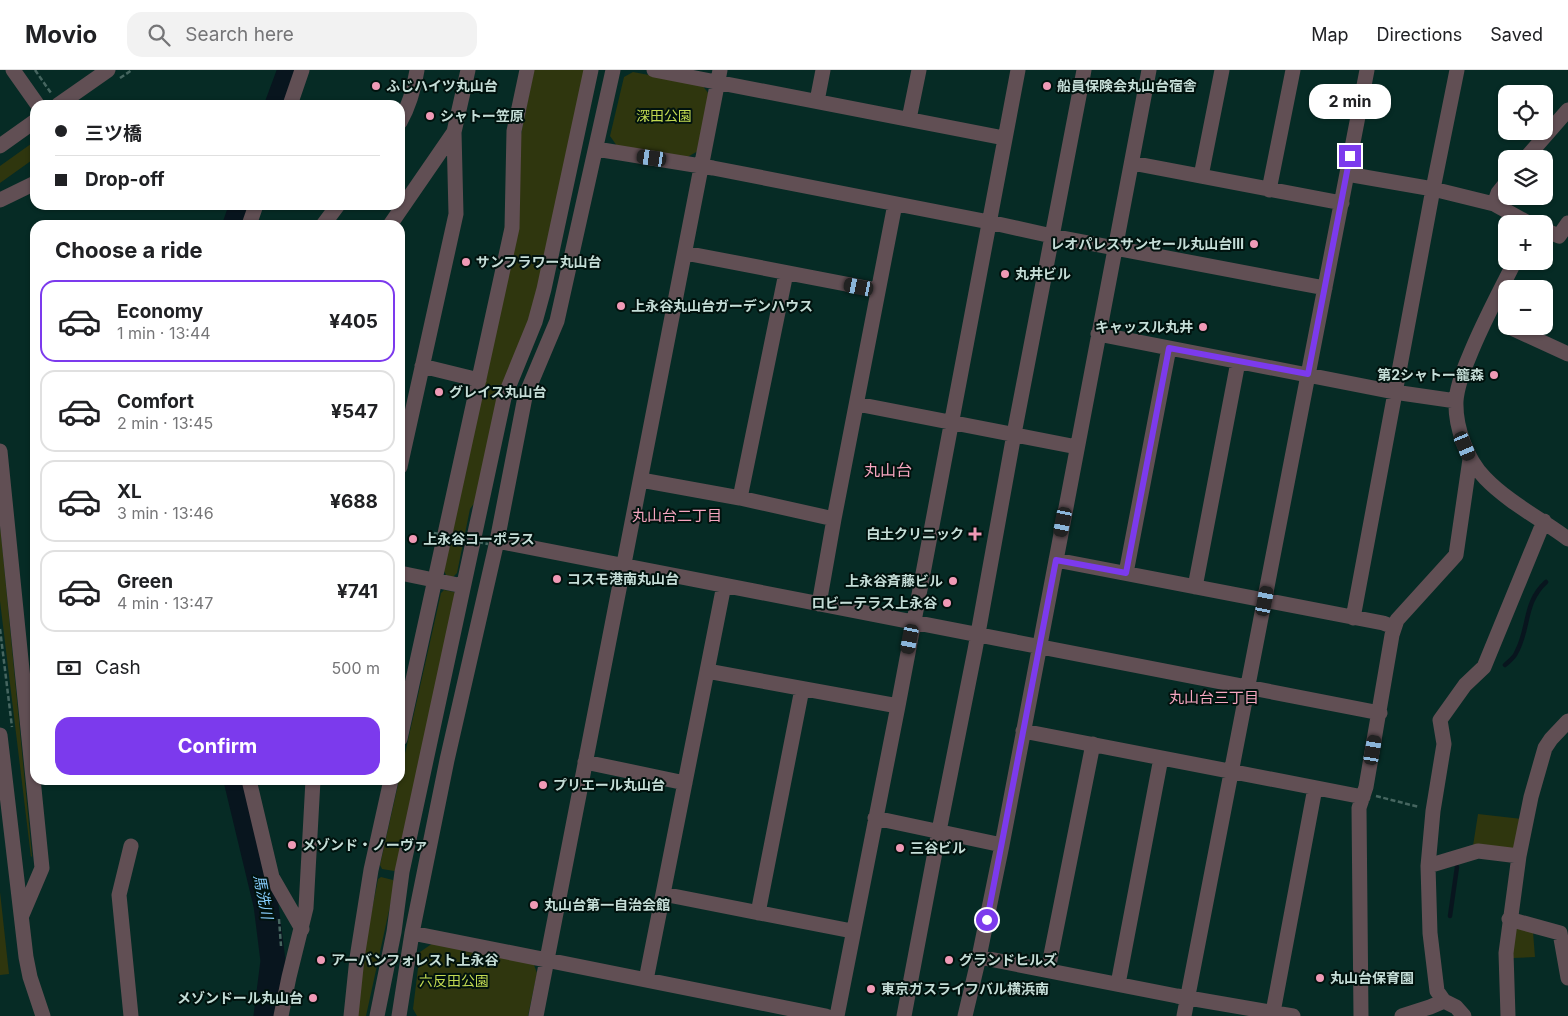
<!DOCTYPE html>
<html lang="en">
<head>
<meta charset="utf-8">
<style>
	:root { --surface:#fff; --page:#f2f2f2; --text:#202124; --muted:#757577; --line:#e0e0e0; --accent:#7c3aed }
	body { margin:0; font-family:Inter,"Noto Sans JP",sans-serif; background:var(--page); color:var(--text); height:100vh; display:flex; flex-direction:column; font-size:19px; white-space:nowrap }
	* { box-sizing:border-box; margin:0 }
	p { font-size:16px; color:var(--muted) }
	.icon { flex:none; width:28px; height:28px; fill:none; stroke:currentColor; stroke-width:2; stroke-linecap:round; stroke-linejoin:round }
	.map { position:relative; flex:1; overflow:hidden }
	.panel { position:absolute; left:30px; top:150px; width:375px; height:565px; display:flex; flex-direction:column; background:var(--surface); border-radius:15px; box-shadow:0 1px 4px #0004 }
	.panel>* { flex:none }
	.guide { position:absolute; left:30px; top:30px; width:375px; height:110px; border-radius:15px; box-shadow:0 1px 4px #0004; display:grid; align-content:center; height:110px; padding:0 25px; background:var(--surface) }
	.tools { position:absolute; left:1498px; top:15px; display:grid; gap:10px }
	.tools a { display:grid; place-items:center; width:55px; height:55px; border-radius:10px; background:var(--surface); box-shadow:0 1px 4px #0004; font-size:25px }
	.end { position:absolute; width:22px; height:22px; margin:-11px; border:6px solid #7c3aed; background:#fff; box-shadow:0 0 0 2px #fff }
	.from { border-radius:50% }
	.bubble { position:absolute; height:35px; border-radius:15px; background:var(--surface); box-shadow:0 1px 4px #0004; font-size:16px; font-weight:700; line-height:35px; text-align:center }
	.car { position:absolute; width:15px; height:30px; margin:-15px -8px; border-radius:6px; box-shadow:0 0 4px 1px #0007; background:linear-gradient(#222 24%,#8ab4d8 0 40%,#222 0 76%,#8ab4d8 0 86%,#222 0) }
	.guide b { display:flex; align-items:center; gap:18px; height:48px; font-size:19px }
	.guide b+b { border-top:1px solid var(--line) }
	.guide i { width:12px; height:12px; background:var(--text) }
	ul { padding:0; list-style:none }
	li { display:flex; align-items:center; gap:15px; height:82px; margin:0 10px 8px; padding:0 15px; border:2px solid var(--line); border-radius:15px }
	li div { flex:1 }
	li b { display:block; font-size:19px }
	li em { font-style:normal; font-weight:700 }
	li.on { border-color:var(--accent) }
	li>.icon { width:45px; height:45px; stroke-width:1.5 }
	h2 { padding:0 25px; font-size:22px; line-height:60px }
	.pay { display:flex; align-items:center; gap:12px; height:55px; padding:0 25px; font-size:19px }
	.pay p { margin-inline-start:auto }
	.cta { display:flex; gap:10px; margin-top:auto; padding:10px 25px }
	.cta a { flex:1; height:58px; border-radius:15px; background:var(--accent); color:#fff; font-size:20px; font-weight:700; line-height:58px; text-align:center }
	header { display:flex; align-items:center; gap:30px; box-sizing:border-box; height:70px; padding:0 25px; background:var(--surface); border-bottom:1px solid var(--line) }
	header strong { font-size:24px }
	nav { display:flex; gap:28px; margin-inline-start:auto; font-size:18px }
	.search { width:350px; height:45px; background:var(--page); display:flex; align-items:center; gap:12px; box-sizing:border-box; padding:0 18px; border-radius:15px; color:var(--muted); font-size:19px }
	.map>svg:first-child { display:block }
	.green { fill:#2f360e }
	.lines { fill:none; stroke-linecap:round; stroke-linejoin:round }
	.stream { stroke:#08151e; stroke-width:4.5 }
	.river { stroke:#08151e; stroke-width:25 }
	.path { stroke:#466660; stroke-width:2.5; stroke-dasharray:5 2.5; stroke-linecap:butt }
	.minor { stroke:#614f54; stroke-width:15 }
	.path-bridge { stroke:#466660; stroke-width:2.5; stroke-dasharray:5 2.5; stroke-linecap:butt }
	.route { stroke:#7c3aed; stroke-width:6 }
	.poi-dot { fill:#f09ab6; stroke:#01120e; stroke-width:2 }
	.labels { text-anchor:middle; stroke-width:4; stroke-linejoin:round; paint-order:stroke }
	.poi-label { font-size:14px; font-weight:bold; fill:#c5ddd7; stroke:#01120e; text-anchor:start }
	.park-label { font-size:14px; fill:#c2da51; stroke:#01120e }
	.neighbourhood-label { font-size:15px; fill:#f7a6c0; stroke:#01120e }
	.water-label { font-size:15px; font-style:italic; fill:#86cdfc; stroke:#01120e }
	.quarter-label { font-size:16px; fill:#f7a6c0; stroke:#01120e }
</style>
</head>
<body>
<header>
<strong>Movio</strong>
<div class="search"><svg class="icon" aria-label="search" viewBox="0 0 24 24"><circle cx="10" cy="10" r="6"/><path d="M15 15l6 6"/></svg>Search here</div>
<nav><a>Map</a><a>Directions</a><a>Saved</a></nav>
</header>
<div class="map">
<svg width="1568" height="946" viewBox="0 0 1568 946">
	<rect width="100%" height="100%" fill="#062b25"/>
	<!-- green -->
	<path class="green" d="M 534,0 L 588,0 L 537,234 L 478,428 L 470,439 L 457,503 L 453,507 L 446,505 L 444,501 L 522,59 Z
		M 633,2 L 702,15 L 709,24 L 698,81 L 684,89 L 617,76 L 610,66 L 624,7 Z
		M 35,71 L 35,88 L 0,113 L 0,96 Z
		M 0,454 L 32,786 L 31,787 L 0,531 Z
		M 444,520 L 454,522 L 456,525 L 397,799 L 394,801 L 382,799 L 380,795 L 441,523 Z
		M 1478,744 L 1522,749 L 1515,780 L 1473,776 Z
		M 381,807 L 393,810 L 395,813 L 366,946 L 357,946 L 364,880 L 378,809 Z
		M 0,822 L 9,904 L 0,905 Z
		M 1513,854 L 1533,862 L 1535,887 L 1513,888 Z
		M 433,873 L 533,892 L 537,903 L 528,946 L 417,946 L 413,939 L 420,882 Z"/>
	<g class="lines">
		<!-- stream -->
		<path class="stream" d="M 1505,595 C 1509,591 1514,588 1516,583 C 1530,558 1523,533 1546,512
			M 1450,846 L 1457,797"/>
		<!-- river -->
		<path class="river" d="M 277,35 L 290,0
			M 235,155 L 242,135
			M 236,710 L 266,835 L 273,891 L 266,946"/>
		<!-- path -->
		<path class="path" d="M 35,0 L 51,23
			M 120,8 L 132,0
			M 0,559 L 12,657
			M 1376,726 L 1419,737
			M 279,849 L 281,876"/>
		<!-- minor -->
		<path class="minor" d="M 13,0 L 37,34
			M 654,0 L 1004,68
			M 817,31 L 823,0
			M 58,35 L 108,0
			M 290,35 L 302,0
			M 909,49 L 919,0
			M 400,52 C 409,36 414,19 417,0
			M 0,76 L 35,51
			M 596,79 L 713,98 L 989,152 L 1052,166 L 1325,218
			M 1525,89 L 1568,40
			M 1132,93 L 1342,133
			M 1347,104 L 1433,119 L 1494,134 L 1530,154
			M 1201,106 L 1222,0
			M 1269,120 L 1293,0
			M 0,130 L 35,113
			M 1494,134 L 1498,123 L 1506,113
			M 249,155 L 256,135
			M 323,155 L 338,135
			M 390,155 L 454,62
			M 1544,160 L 1559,166 L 1568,153
			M 685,183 L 877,220
			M 1515,191 C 1499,223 1482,254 1469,287 C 1463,301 1457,317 1456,331 C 1455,357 1467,390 1485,408 C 1508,432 1541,449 1568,469
			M 1507,256 L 1568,284
			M 1098,264 L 1394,322 L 1456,331
			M 422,296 L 479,310
			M 857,334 L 1077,377
			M 0,381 L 42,798 L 22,845
			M 400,397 L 456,144 L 454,62 L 468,0
			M 641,410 L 740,428 L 834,449
			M 740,428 L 786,203
			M 497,471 L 1380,643
			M 1056,490 L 1383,553 L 1394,557
			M 400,503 L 463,516
			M 1126,503 L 1169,278
			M 1195,517 L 1238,292
			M 819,534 L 834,449 L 895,134
			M 1353,548 L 1433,119 L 1457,0
			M 707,601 L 898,636
			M 1023,661 L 1363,727
			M 0,665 L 26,887 L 30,907 L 43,946
			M 400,669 L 512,158 L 514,61 L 527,0
			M 585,692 L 685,713
			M 249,710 L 272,807 L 302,859
			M 875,748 L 1002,775
			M 1428,796 L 1478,781 L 1519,786
			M 663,824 L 852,861
			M 758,843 L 802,619
			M 1509,849 L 1560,863 L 1568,908
			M 412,863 L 826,946
			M 979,887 L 1177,926 L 1293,946
			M 1048,900 L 1093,674
			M 646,910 L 724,515
			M 1118,914 L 1161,688
			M 1273,942 L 1315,718
			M 131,946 L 119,825 L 131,776
			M 281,946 L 289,907 L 306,838 L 313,710
			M 351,946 L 357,888 L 371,800 L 391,710
			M 377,946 L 394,862 L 402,802 L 504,328 L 535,252 L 544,219 L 591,0
			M 399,946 L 412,863 L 447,690 L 497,471 L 525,327 L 557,251 L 613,0
			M 536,946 L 720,0
			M 837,946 L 898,636 L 1018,0
			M 904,946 L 939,761 L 975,580 L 1014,364 L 1084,0
			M 965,946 L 979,887 L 1002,775 L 1149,0
			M 1184,946 L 1367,0
			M 1361,946 L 1359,738 L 1366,717 L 1392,565 L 1397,550 L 1456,485 L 1470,389
			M 1402,946 L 1430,937 L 1444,931
			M 1464,946 L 1456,937 L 1444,931 L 1437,921 L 1430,863 L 1428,796 L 1433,741 L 1444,674 L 1440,650 L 1465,615 L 1484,597 L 1544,451
			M 1508,946 L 1506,883 L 1519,786 L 1531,727 L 1545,678 L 1551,669 L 1568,651"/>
		<!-- path-bridge -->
		<path class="path-bridge" d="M 434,463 L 488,474"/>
	</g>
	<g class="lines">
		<!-- route -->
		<path class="route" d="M 987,850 L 1056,490 L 1126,503 L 1169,278 L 1308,304 L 1350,86"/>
	</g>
	<!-- markers -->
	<g class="poi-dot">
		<circle cx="376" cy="16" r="5"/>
		<circle cx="1047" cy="16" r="5"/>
		<circle cx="430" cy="46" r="5"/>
		<circle cx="1254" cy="174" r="5"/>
		<circle cx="466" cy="192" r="5"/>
		<circle cx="1005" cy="204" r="5"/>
		<circle cx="621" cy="236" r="5"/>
		<circle cx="1203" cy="257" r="5"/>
		<circle cx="1494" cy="305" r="5"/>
		<circle cx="439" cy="322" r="5"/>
		<path d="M972.5 456.5h5v5h5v5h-5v5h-5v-5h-5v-5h5z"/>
		<circle cx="413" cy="469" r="5"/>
		<circle cx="557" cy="509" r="5"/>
		<circle cx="953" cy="511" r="5"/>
		<circle cx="947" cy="533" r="5"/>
		<circle cx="543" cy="715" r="5"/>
		<circle cx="292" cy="775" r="5"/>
		<circle cx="900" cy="778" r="5"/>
		<circle cx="534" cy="835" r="5"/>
		<circle cx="321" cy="890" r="5"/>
		<circle cx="949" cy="890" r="5"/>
		<circle cx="1320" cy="908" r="5"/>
		<circle cx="871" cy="919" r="5"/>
		<circle cx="313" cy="928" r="5"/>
	</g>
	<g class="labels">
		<!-- poi labels -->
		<g class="poi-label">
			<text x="386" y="21">ふじハイツ丸山台</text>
			<text x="1057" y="21">船員保険会丸山台宿舎</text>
			<text x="440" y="51">シャトー笠原</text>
			<text x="1244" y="179" text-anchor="end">レオパレスサンセール丸山台Ⅲ</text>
			<text x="476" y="197">サンフラワー丸山台</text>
			<text x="1015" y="209">丸井ビル</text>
			<text x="631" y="241">上永谷丸山台ガーデンハウス</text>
			<text x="1193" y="262" text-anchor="end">キャッスル丸井</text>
			<text x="1484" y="310" text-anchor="end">第2シャトー籠森</text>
			<text x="449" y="327">グレイス丸山台</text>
			<text x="964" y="469" text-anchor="end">白土クリニック</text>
			<text x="423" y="474">上永谷コーポラス</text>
			<text x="567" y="514">コスモ港南丸山台</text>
			<text x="943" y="516" text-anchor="end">上永谷斉藤ビル</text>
			<text x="937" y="538" text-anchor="end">ロビーテラス上永谷</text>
			<text x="553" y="720">プリエール丸山台</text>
			<text x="302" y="780">メゾンド・ノーヴァ</text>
			<text x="910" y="783">三谷ビル</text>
			<text x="544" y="840">丸山台第一自治会館</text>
			<text x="331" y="895">アーバンフォレスト上永谷</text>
			<text x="959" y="895">グランドヒルズ</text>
			<text x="1330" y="913">丸山台保育園</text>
			<text x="881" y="924">東京ガスライフバル横浜南</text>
			<text x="303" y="933" text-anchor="end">メゾンドール丸山台</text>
		</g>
		<!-- park labels -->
		<g class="park-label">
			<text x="664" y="51">深田公園</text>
			<text x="454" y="916">六反田公園</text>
		</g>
		<!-- neighbourhood labels -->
		<g class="neighbourhood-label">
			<text x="677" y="451">丸山台二丁目</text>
			<text x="1214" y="633">丸山台三丁目</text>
		</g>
		<!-- water labels -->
		<g class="water-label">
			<text transform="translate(263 827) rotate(79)" y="5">馬洗川</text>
		</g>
		<!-- quarter labels -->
		<g class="quarter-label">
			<text x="888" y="406">丸山台</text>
		</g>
	</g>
</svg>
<div class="tools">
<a><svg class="icon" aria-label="locate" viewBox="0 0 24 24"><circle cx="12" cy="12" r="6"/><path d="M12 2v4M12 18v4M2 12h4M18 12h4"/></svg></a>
<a><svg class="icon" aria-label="layers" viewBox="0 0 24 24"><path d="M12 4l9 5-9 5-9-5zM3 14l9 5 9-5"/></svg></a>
<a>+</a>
<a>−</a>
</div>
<i class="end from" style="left:987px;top:850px"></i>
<i class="end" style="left:1350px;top:86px"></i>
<div class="bubble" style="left:1309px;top:14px;width:82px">2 min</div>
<i class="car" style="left:652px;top:88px;rotate:278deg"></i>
<i class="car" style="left:859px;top:217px;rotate:281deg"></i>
<i class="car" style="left:1465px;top:376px;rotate:157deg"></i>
<i class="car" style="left:1063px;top:452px;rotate:191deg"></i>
<i class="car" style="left:1265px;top:531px;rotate:11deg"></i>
<i class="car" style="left:910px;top:569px;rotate:191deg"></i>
<i class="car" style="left:1373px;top:680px;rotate:10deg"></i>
<div class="guide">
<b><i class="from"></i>三ツ橋</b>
<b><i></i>Drop-off</b>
</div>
<section class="panel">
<h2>Choose a ride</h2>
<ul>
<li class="on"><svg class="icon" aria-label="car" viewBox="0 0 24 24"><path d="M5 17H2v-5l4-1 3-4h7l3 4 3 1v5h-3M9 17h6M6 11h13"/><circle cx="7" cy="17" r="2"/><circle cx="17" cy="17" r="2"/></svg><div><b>Economy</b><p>1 min · 13:44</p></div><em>¥405</em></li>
<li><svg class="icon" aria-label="car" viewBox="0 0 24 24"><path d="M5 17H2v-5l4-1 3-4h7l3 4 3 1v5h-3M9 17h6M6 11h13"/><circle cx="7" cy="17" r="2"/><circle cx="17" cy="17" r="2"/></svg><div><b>Comfort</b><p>2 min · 13:45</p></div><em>¥547</em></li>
<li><svg class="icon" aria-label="car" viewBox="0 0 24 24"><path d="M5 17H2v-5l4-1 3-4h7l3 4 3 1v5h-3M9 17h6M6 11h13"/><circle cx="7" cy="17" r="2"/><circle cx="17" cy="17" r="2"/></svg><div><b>XL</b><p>3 min · 13:46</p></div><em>¥688</em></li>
<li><svg class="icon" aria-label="car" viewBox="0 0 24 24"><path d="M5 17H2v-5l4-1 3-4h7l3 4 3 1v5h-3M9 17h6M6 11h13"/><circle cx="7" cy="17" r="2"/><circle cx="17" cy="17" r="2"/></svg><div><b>Green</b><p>4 min · 13:47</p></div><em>¥741</em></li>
</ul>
<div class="pay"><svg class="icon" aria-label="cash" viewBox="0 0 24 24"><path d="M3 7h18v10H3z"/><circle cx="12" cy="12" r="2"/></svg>Cash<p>500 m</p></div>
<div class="cta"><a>Confirm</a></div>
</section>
</div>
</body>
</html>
